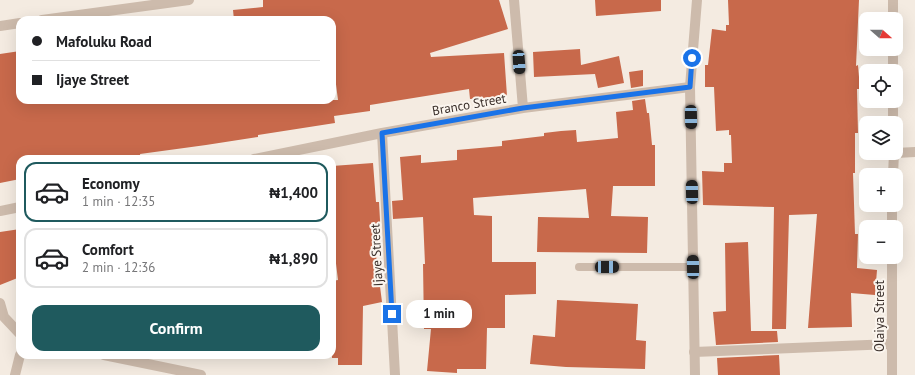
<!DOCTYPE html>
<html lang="en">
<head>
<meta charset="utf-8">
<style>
	:root { --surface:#fff; --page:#f2f2f2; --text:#202124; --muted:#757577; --line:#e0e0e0; --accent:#1f5a5e }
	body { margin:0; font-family:"PT Sans",sans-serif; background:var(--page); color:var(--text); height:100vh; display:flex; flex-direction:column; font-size:15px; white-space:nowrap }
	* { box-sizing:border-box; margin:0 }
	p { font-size:13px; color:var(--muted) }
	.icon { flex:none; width:22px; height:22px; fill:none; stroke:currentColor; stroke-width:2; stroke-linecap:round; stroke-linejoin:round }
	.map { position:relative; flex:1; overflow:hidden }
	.panel { position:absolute; left:16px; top:155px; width:320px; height:204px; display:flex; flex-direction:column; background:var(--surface); border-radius:12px; box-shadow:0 4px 16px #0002 }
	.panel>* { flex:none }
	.guide { position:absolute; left:16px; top:16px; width:320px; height:88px; border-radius:12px; box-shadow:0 4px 16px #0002; display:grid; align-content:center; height:88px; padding:0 16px; background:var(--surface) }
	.needle { width:26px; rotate:111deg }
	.buttons { position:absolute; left:859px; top:12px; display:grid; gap:8px }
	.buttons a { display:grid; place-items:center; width:44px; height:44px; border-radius:8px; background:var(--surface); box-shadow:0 4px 16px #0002; font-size:20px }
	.end { position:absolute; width:18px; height:18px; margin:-9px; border:5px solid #1a73e8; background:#fff; box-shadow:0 0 0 2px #fff }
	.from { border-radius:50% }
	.bubble { position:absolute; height:28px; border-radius:12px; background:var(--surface); box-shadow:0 4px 16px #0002; font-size:13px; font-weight:600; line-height:28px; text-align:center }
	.car { position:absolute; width:12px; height:24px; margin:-12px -6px; border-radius:5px; box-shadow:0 0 3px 1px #0007; background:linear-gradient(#222 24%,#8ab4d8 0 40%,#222 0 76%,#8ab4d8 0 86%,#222 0) }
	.guide b { display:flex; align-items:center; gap:14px; height:38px; font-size:15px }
	.guide b+b { border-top:1px solid var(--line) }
	.guide i { width:10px; height:10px; background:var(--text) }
	ul { padding:7px 0 0; list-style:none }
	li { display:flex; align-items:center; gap:12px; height:60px; margin:0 8px 6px; padding:0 8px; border:2px solid var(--line); border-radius:12px }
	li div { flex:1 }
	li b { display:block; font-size:15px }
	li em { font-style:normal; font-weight:600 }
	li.active { border-color:var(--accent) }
	li>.icon { width:36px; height:36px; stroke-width:1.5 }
	.primary-button { display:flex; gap:8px; margin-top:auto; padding:8px 16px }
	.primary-button a { flex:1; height:46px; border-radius:12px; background:var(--accent); color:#fff; font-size:16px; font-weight:600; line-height:46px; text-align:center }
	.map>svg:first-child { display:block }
	.building { fill:#c8694b }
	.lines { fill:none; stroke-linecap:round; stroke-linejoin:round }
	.service { stroke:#cdbbac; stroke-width:8 }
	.minor { stroke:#cdbbac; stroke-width:10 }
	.tertiary { stroke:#cdbbac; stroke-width:10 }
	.route { stroke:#1a73e8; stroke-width:5 }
	.labels { text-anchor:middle; stroke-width:4; stroke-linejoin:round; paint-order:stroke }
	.street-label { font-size:13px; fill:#3b302b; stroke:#fbf5ee }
</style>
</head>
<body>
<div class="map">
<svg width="915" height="375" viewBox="0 0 915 375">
	<rect width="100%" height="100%" fill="#f4ebe1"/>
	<!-- building -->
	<path class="building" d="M 263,0 L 499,0 L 508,29 L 430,53 L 431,57 L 504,53 L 507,96 L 470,99 L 469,89 L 370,105 L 370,111 L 334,116 L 335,123 L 258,135 L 258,137 L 206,145 L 140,154 L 141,159 L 20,159 L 20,179 L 0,183 L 0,54 L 20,51 L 20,100 L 338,100 L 332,53 L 332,20 L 234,20 L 233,10 L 263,7 Z
		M 595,0 L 661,0 L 661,11 L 596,16 Z
		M 728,0 L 859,0 L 856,66 L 858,65 L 860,89 L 857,89 L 858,133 L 855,133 L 855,173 L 853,173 L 855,234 L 858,234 L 857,268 L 877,270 L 875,295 L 851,293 L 852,327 L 808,328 L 817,214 L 789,215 L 786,329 L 772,329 L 774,207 L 703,205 L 702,171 L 724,172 L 724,163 L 732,163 L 731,135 L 729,135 L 729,130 L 716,131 L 714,87 L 705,87 L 705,65 L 708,65 L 712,29 L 726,31 L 726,25 L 729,25 Z
		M 580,49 L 581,65 L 619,56 L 624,83 L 598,88 L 595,74 L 534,77 L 533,52 Z
		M 643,70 L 643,86 L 631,88 L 629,72 Z
		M 645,99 L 647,113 L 649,113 L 652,145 L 655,145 L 655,186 L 613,186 L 611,216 L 648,217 L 647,253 L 537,252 L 538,217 L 589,218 L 586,189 L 473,198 L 474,215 L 492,216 L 492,262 L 536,262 L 536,294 L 505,295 L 505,328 L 487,328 L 486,369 L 457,369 L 457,373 L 427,371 L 431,329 L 424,329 L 423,264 L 425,264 L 423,217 L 393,219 L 392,201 L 403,200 L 400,157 L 421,155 L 421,163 L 457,160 L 457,150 L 502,146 L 502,141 L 544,136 L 544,133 L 561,131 L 576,130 L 577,142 L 618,138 L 616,112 L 633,110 L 632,101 Z
		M 373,163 L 376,202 L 379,202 L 380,220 L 380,224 L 376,225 L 377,232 L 373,232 L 382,302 L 363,306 L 362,365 L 338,365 L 338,358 L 332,358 L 332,281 L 338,280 L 334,247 L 332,247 L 332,166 Z
		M 20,229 L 20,277 L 0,285 L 0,232 Z
		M 748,242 L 751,331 L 777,331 L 778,342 L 716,345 L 713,312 L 726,311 L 725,243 Z
		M 557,300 L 638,304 L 636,340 L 646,341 L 645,369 L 566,367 L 530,364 L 533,335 L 555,337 Z
		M 779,355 L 780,375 L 718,375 L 717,358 Z"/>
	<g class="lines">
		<!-- service -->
		<path class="service" d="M 579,267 L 693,267"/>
		<!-- minor -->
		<path class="minor" d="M 514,0 L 523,108
			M 893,19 L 893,0
			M 42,20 L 189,0
			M 0,26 L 20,23
			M 893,71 L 893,49
			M 893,123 L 893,101
			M 382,133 L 395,375
			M 896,153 L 915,152
			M 254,159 L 382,133 L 523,108 L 690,87
			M 893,175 L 894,153
			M 0,211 L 20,207
			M 892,227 L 892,205
			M 0,303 L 4,317 L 20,334
			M 694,352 L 892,344
			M 104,355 L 201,375
			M 15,375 L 20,355
			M 892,375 L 892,257"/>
		<!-- tertiary -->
		<path class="tertiary" d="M 695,375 L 690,87 L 697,0"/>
	</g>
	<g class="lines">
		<!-- route -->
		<path class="route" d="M 392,314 L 382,133 L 523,108 L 690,87 L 692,58"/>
	</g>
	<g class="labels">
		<!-- street labels -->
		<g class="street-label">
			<text transform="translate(469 104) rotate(-10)" y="5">Branco Street</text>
			<text transform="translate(376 255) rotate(-93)" y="5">Ijaye Street</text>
			<text transform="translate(879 316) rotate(-90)" y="5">Olaiya Street</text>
		</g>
	</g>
</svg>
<div class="buttons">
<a><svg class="needle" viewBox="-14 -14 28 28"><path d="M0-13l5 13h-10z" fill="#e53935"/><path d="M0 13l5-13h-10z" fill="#757577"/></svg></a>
<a><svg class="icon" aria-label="locate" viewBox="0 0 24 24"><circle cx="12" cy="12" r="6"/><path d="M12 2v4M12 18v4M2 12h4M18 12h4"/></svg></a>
<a><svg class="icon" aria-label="layers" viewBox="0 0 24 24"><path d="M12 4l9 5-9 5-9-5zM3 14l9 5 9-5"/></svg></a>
<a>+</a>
<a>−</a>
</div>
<i class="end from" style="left:692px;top:58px"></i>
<i class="end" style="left:392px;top:314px"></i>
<div class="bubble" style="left:406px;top:300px;width:66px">1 min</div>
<i class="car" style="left:519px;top:62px;rotate:176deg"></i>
<i class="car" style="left:691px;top:117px;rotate:179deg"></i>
<i class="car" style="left:692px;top:192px;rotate:359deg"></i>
<i class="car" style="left:607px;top:267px;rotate:90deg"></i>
<i class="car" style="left:693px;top:267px;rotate:359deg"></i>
<div class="guide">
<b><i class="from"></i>Mafoluku Road</b>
<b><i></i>Ijaye Street</b>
</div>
<section class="panel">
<ul>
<li class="active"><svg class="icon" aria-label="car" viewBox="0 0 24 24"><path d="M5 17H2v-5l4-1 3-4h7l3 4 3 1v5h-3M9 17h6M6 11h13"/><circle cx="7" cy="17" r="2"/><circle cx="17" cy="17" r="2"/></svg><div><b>Economy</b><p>1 min · 12:35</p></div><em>₦1,400</em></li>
<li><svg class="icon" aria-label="car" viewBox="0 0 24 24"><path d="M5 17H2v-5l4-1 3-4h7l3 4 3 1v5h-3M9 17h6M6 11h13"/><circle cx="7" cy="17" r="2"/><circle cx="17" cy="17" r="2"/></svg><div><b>Comfort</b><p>2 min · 12:36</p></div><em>₦1,890</em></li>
</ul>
<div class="primary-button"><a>Confirm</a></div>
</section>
</div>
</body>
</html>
